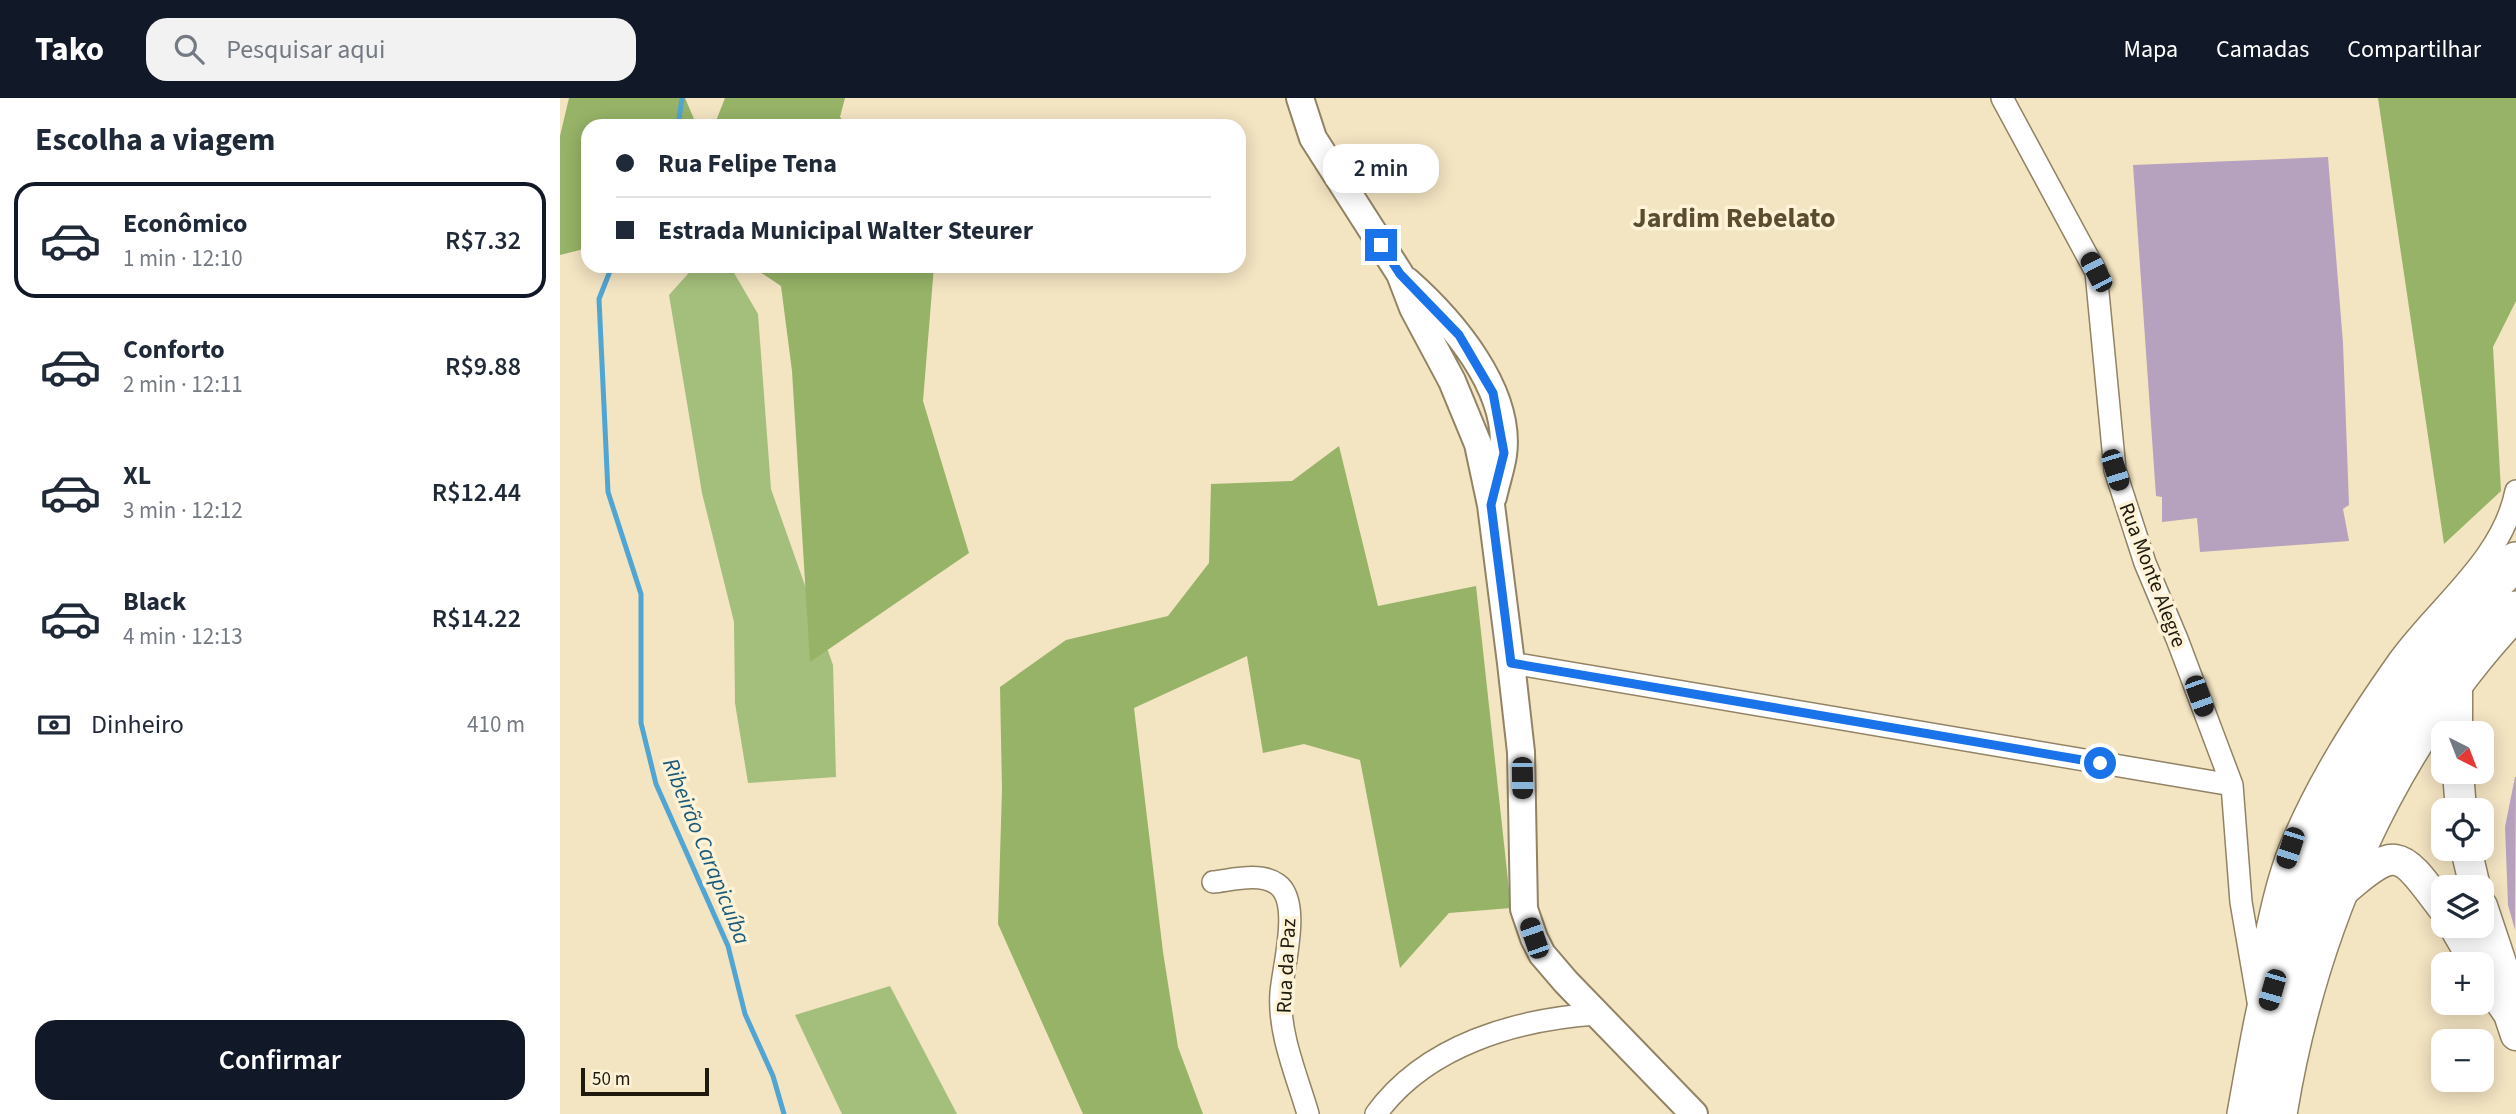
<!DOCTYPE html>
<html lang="pt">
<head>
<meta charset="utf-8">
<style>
	:root { --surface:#fff; --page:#f2f2f3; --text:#1f2937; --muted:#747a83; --line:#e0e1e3; --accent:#111827 }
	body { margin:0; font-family:"Source Sans 3",sans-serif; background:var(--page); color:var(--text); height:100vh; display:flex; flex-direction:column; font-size:26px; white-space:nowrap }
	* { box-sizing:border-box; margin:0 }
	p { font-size:23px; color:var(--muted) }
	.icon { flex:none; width:38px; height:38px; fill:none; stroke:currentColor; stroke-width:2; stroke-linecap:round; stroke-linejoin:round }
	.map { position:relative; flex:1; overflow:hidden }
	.details { display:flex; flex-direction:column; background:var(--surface); width:560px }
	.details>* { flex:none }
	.guide { position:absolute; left:21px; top:21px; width:665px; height:154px; border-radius:21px; box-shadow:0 4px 18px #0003; display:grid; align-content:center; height:154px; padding:0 35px; background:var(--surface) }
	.needle { width:46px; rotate:138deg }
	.controls { position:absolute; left:1871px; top:623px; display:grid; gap:14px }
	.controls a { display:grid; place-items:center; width:63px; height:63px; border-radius:14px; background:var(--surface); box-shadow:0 4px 18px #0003; font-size:35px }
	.scale { position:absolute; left:21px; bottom:18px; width:128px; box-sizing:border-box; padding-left:7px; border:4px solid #1f1a0e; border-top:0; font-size:19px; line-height:24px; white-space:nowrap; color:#1f1a0e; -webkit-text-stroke:5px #fef2d7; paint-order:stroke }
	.end { position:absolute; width:32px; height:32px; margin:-16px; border:9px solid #1a73e8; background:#fff; box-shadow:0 0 0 4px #fff }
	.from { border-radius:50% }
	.bubble { position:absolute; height:49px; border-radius:21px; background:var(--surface); box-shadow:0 4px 18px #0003; font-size:23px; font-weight:600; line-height:49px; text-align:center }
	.car { position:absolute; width:21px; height:42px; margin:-21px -10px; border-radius:9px; box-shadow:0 0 5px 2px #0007; background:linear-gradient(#222 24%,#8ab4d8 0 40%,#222 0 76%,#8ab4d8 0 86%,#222 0) }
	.guide b { display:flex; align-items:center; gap:24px; height:66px; font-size:26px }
	.guide b+b { border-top:2px solid var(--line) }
	.guide i { width:18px; height:18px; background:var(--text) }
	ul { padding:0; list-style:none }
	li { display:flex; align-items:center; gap:21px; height:116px; margin:0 14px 10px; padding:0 21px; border:4px solid transparent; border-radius:21px }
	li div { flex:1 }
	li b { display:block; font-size:26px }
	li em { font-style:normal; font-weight:600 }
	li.active { border-color:var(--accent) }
	li>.icon { width:63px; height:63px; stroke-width:1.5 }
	h2 { padding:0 35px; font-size:32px; line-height:84px }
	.pay { display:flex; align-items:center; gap:18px; height:77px; padding:0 35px; font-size:26px }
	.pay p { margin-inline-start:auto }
	.action { display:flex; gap:14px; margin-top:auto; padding:14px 35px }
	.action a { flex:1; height:80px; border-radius:21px; background:var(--accent); color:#fff; font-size:28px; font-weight:600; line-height:80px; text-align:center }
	header { display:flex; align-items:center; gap:42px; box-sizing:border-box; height:98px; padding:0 35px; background:var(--accent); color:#fff }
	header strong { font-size:33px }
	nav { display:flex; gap:38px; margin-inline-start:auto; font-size:24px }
	.search { width:490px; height:63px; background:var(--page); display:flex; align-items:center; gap:18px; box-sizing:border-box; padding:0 24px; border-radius:21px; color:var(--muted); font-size:26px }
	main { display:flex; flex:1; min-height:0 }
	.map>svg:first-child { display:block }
	.green { fill:#a4bf7b }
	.forest { fill:#96b367 }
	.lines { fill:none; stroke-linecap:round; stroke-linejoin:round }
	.stream { stroke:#50a5d3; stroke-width:5 }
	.building { fill:#b6a1be }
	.minor-casing { stroke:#918364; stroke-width:24 }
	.tertiary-casing { stroke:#918364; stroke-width:30 }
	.secondary-casing { stroke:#918364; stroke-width:33 }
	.motorway-casing { stroke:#918364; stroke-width:40 }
	.minor { stroke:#fff; stroke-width:21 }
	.tertiary { stroke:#fff; stroke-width:26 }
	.secondary { stroke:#fff; stroke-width:30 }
	.motorway { stroke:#fff; stroke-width:37 }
	.route { stroke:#1a73e8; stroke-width:9 }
	.labels { text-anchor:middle; stroke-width:7; stroke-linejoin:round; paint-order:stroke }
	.street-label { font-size:21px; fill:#1f1a0e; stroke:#fef2d7 }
	.water-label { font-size:23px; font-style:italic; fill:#195a7a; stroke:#fef2d7 }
	.district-label { font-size:28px; font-weight:bold; fill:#5a4d30; stroke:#fef2d7 }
</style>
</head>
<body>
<header>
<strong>Tako</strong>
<div class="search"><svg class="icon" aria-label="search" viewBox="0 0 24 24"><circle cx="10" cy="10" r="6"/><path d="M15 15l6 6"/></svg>Pesquisar aqui</div>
<nav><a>Mapa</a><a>Camadas</a><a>Compartilhar</a></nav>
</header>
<main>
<section class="details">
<h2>Escolha a viagem</h2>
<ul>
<li class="active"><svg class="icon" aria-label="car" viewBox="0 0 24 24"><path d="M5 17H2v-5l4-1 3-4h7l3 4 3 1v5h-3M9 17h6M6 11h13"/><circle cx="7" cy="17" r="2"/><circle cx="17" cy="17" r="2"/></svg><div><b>Econômico</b><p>1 min · 12:10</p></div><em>R$7.32</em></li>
<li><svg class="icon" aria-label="car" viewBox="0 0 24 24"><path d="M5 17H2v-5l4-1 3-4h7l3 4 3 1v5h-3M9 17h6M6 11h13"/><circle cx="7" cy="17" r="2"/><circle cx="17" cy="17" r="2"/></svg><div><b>Conforto</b><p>2 min · 12:11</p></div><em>R$9.88</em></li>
<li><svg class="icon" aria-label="car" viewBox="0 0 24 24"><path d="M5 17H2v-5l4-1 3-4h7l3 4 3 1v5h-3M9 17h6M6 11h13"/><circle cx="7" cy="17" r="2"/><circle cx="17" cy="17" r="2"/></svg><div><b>XL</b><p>3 min · 12:12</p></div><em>R$12.44</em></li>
<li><svg class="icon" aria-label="car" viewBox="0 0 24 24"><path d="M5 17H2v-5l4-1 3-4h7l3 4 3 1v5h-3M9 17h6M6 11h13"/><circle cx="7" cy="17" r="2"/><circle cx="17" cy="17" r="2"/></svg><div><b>Black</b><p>4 min · 12:13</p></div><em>R$14.22</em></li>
</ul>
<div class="pay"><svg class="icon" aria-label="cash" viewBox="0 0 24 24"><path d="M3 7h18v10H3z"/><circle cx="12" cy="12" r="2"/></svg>Dinheiro<p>410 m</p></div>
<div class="action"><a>Confirmar</a></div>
</section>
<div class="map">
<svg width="1956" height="1016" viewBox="0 0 1956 1016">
	<rect width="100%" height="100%" fill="#f3e4c2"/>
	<!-- green -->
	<path class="green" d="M 135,168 L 170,168 L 198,216 L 211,391 L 273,567 L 276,679 L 188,685 L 175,605 L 174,524 L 142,395 L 109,197 Z
		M 330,888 L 397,1016 L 282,1016 L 235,917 Z"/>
	<!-- forest -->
	<path class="forest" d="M 9,0 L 125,0 L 137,28 L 28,28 L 28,150 L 0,157 L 0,38 Z
		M 165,0 L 285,0 L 280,19 L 288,28 L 154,28 Z
		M 1818,0 L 1956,0 L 1956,203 L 1933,249 L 1941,393 L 1884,446 Z
		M 191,168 L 374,168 L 363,303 L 409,455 L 250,564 L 232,273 L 221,188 Z
		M 779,348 L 818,508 L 916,488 L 951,810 L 889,815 L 840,870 L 800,662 L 744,646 L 703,655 L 687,558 L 574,610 L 603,854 L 618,949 L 643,1016 L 523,1016 L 438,826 L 442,691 L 440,589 L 506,542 L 608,518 L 649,465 L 651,386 L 732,383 Z"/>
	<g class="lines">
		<!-- stream -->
		<path class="stream" d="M 118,28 L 122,0
			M 52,168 L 39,201 L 48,394 L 81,496 L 81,625 L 96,686 L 168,848 L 185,916 L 213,978 L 224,1016"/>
	</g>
	<!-- building -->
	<path class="building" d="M 1768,59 L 1783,245 L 1789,407 L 1783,411 L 1789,443 L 1640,454 L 1637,420 L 1602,424 L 1602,399 L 1596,398 L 1573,67 Z
		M 1955,679 L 1956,679 L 1955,832 L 1948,807 L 1945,729 Z"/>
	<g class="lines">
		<defs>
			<path id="minor" d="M 1442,0 L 1536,174 L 1555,372 L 1585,465 L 1617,541 L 1672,687 L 1681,804 L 1699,909
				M 951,565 L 1672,687
				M 653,784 C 672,782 700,774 717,786 C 742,803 723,868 721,895 C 718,935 737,978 748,1016
				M 1699,868 C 1708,829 1715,787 1730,750 C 1757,683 1798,620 1839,562 C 1878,508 1943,461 1956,393
				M 816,1016 C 866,947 957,921 1038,916"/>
			<path id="tertiary" d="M 740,0 L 753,40 L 840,176 L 853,210 L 892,283 L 918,346 L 931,407 L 951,565 L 961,654 L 964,811 L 974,840 L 982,856 L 1006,884 L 1134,1016
				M 847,183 C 891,222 952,292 943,357 C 941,371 936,385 933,399"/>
			<path id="secondary" d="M 1897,583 L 1897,635
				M 1898,674 L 1901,712
				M 1906,751 L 1915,789
				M 1780,796 C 1837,746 1839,751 1883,810
				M 1922,808 L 1947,883 L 1949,916 L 1956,937
				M 1894,828 L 1916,866
				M 1922,877 L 1949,916"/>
			<path id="motorway" d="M 1686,1016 C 1696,962 1704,908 1720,855 C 1765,708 1846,571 1956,463
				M 1718,1016 C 1748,831 1826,649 1956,512"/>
		</defs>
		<!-- minor casing -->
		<use href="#minor" class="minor-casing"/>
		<!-- tertiary casing -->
		<use href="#tertiary" class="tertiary-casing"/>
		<!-- secondary casing -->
		<use href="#secondary" class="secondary-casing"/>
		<!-- motorway casing -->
		<use href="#motorway" class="motorway-casing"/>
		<!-- minor -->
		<use href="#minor" class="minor"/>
		<!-- tertiary -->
		<use href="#tertiary" class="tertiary"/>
		<!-- secondary -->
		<use href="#secondary" class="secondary"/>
		<!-- motorway -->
		<use href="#motorway" class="motorway"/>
	</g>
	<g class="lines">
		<!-- route -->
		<path class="route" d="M 821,147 L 840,176 L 899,237 L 933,295 L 944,355 L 931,407 L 951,565 L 1540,665"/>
	</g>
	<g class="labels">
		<!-- street labels -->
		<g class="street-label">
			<text transform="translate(1593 477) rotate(69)" y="7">Rua Monte Alegre</text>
			<text transform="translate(726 868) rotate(-87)" y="7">Rua da Paz</text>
		</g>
		<!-- water labels -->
		<g class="water-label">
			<text transform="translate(147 753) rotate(68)" y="8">Ribeirão Carapicuíba</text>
		</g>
		<!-- district labels -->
		<g class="district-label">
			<text x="1174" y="129">Jardim Rebelato</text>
		</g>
	</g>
</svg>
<div class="controls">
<a><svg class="needle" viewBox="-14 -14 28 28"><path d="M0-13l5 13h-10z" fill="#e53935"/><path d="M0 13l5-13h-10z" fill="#747a83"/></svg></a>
<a><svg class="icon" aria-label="locate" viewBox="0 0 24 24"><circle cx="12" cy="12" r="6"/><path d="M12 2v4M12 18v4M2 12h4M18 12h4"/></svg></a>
<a><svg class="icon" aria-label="layers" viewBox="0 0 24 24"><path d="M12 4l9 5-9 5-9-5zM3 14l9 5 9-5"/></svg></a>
<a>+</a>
<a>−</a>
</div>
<div class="scale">50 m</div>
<i class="end from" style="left:1540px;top:665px"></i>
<i class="end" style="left:821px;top:147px"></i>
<div class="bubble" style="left:763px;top:46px;width:116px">2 min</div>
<i class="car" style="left:1536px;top:174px;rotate:332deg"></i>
<i class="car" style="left:1555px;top:372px;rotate:163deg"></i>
<i class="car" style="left:1639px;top:598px;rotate:160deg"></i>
<i class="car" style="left:962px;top:680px;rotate:179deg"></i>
<i class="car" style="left:1730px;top:750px;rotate:198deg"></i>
<i class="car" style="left:974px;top:840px;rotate:341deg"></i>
<i class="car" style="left:1712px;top:892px;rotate:196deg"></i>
<div class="guide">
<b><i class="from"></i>Rua Felipe Tena</b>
<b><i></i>Estrada Municipal Walter Steurer</b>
</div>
</div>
</main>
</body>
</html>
